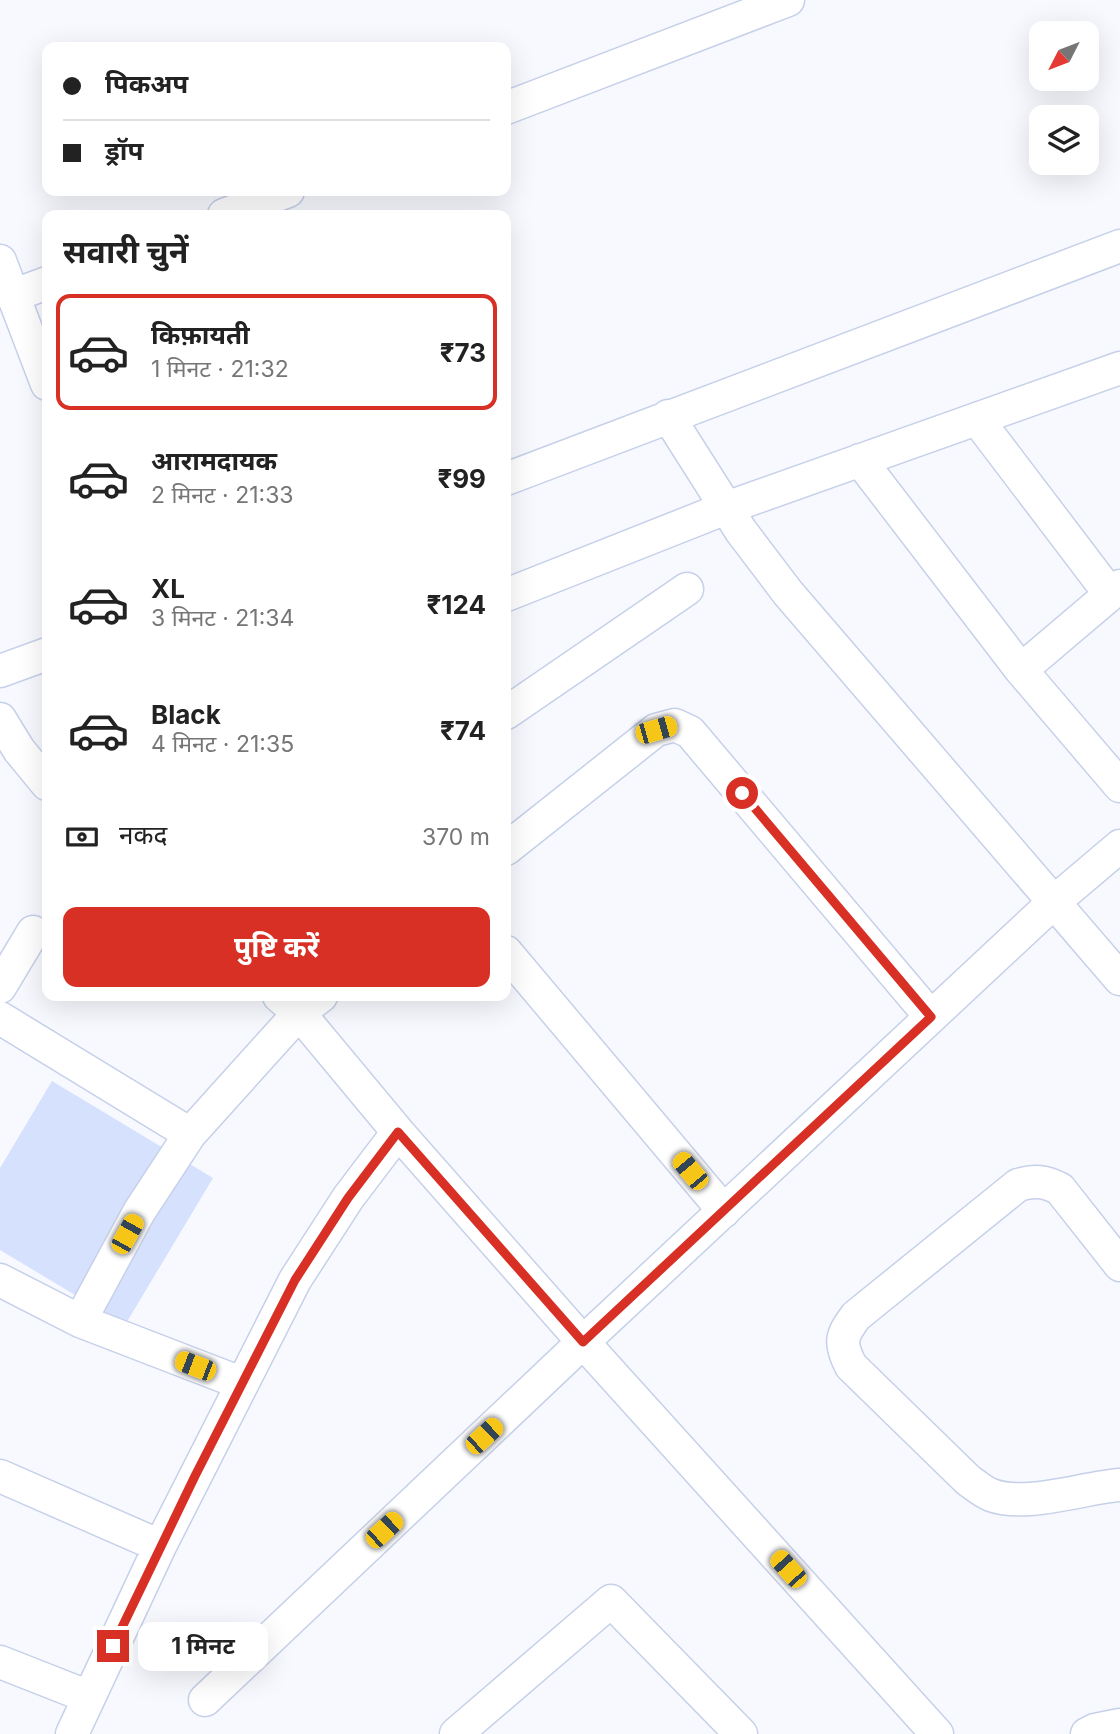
<!DOCTYPE html>
<html lang="hi">
<head>
<meta charset="utf-8">
<style>
	:root { --surface:#fff; --page:#f6f6f6; --text:#222; --muted:#767676; --line:#e0e0e0; --accent:#d93025 }
	body { margin:0; font-family:Inter,"Noto Sans Devanagari",sans-serif; background:var(--page); color:var(--text); height:100vh; display:flex; flex-direction:column; font-size:26px; white-space:nowrap }
	* { box-sizing:border-box; margin:0 }
	p { font-size:23px; color:var(--muted) }
	.icon { flex:none; width:38px; height:38px; fill:none; stroke:currentColor; stroke-width:2; stroke-linecap:round; stroke-linejoin:round }
	.map { position:relative; flex:1; overflow:hidden }
	.side { position:absolute; left:42px; top:210px; width:469px; height:791px; display:flex; flex-direction:column; background:var(--surface); border-radius:14px; box-shadow:0 7px 28px #0002 }
	.side>* { flex:none }
	.guide { position:absolute; left:42px; top:42px; width:469px; height:154px; border-radius:14px; box-shadow:0 7px 28px #0002; display:grid; align-content:center; height:154px; padding:0 21px; background:var(--surface) }
	.needle { width:46px; rotate:228deg }
	.fabs { position:absolute; left:1029px; top:21px; display:grid; gap:14px }
	.fabs a { display:grid; place-items:center; width:70px; height:70px; border-radius:14px; background:var(--surface); box-shadow:0 7px 28px #0002; font-size:35px }
	.end { position:absolute; width:32px; height:32px; margin:-16px; border:9px solid #d93025; background:#fff; box-shadow:0 0 0 4px #fff }
	.from { border-radius:50% }
	.bubble { position:absolute; height:49px; border-radius:14px; background:var(--surface); box-shadow:0 7px 28px #0002; font-size:23px; font-weight:700; line-height:49px; text-align:center }
	.car { position:absolute; width:21px; height:42px; margin:-21px -10px; border-radius:9px; box-shadow:0 0 5px 2px #0007; background:linear-gradient(#f5c518 24%,#345 0 40%,#f5c518 0 76%,#345 0 86%,#f5c518 0) }
	.guide b { display:flex; align-items:center; gap:24px; height:66px; font-size:26px }
	.guide b+b { border-top:2px solid var(--line) }
	.guide i { width:18px; height:18px; background:var(--text) }
	ul { padding:0; list-style:none }
	li { display:flex; align-items:center; gap:21px; height:116px; margin:0 14px 10px; padding:0 7px; border:4px solid transparent; border-radius:14px }
	li div { flex:1 }
	li b { display:block; font-size:26px }
	li em { font-style:normal; font-weight:700 }
	li.on { border-color:var(--accent) }
	li>.icon { width:63px; height:63px; stroke-width:1.5 }
	h2 { padding:0 21px; font-size:32px; line-height:84px }
	.pay { display:flex; align-items:center; gap:18px; height:77px; padding:0 21px; font-size:26px }
	.pay p { margin-inline-start:auto }
	.primary-button { display:flex; gap:14px; margin-top:auto; padding:14px 21px }
	.primary-button a { flex:1; height:80px; border-radius:14px; background:var(--accent); color:#fff; font-size:28px; font-weight:700; line-height:80px; text-align:center }
	.map>svg:first-child { display:block }
	.green { fill:#d6e1fe }
	.lines { fill:none; stroke-linecap:round; stroke-linejoin:round }
	.minor-casing { stroke:#c6d0e9; stroke-width:35 }
	.minor { stroke:#fff; stroke-width:32 }
	.route { stroke:#d93025; stroke-width:9 }
</style>
</head>
<body>
<div class="map">
<svg width="1120" height="1734" viewBox="0 0 1120 1734">
	<rect width="100%" height="100%" fill="#f7f9ff"/>
	<!-- green -->
	<path class="green" d="M 52,1081 L 213,1178 L 125,1325 L 0,1250 L 0,1168 Z"/>
	<g class="lines">
		<defs>
			<path id="minor" d="M 506,108 L 788,0
				M 224,215 L 288,191
				M 0,261 L 47,384
				M 12,296 L 47,283
				M 668,416 L 741,531 L 788,593 L 1120,979
				M 977,419 L 1110,594
				M 860,460 L 1021,670 L 1120,786
				M 506,479 L 1120,246
				M 506,595 L 726,508 L 1120,368
				M 1021,670 L 1120,586
				M 0,671 L 47,654
				M 506,713 L 687,589
				M 0,719 L 19,750 L 47,784
				M 506,849 L 656,730 L 675,725 L 690,732 L 931,1017
				M 506,952 L 724,1211
				M 0,987 L 33,932
				M 279,996 L 299,1013 L 398,1132
				M 0,1018 L 190,1134
				M 1120,1265 L 1060,1189 C 1045,1181 1035,1180 1018,1185 L 856,1316 C 841,1336 839,1343 851,1366 L 968,1480 C 975,1485 983,1492 991,1495 C 1026,1508 1082,1488 1120,1485
				M 0,1280 L 80,1321 L 241,1383
				M 80,1321 L 139,1212 L 190,1134 L 299,1013 L 321,996
				M 0,1476 L 160,1546
				M 0,1662 L 89,1697
				M 205,1700 L 583,1342 L 1054,902 L 1120,846
				M 72,1734 L 160,1546 L 295,1280 L 348,1198 L 398,1132 L 583,1342 L 937,1734
				M 456,1734 L 611,1601 L 741,1734
				M 1087,1734 L 1095,1730 L 1120,1725"/>
		</defs>
		<!-- minor casing -->
		<use href="#minor" class="minor-casing"/>
		<!-- minor -->
		<use href="#minor" class="minor"/>
	</g>
	<g class="lines">
		<!-- route -->
		<path class="route" d="M 113,1646 L 195,1476 L 295,1280 L 348,1198 L 398,1132 L 583,1342 L 931,1017 L 742,793"/>
	</g>
</svg>
<div class="fabs">
<a><svg class="needle" viewBox="-14 -14 28 28"><path d="M0-13l5 13h-10z" fill="#e53935"/><path d="M0 13l5-13h-10z" fill="#767676"/></svg></a>
<a><svg class="icon" aria-label="layers" viewBox="0 0 24 24"><path d="M12 4l9 5-9 5-9-5zM3 14l9 5 9-5"/></svg></a>
</div>
<i class="end from" style="left:742px;top:793px"></i>
<i class="end" style="left:113px;top:1646px"></i>
<div class="bubble" style="left:138px;top:1622px;width:130px">1 मिनट</div>
<i class="car" style="left:656px;top:730px;rotate:74deg"></i>
<i class="car" style="left:690px;top:1171px;rotate:320deg"></i>
<i class="car" style="left:127px;top:1234px;rotate:29deg"></i>
<i class="car" style="left:195px;top:1366px;rotate:291deg"></i>
<i class="car" style="left:484px;top:1436px;rotate:47deg"></i>
<i class="car" style="left:384px;top:1530px;rotate:47deg"></i>
<i class="car" style="left:788px;top:1569px;rotate:318deg"></i>
<div class="guide">
<b><i class="from"></i>पिकअप</b>
<b><i></i>ड्रॉप</b>
</div>
<section class="side">
<h2>सवारी चुनें</h2>
<ul>
<li class="on"><svg class="icon" aria-label="car" viewBox="0 0 24 24"><path d="M5 17H2v-5l4-1 3-4h7l3 4 3 1v5h-3M9 17h6M6 11h13"/><circle cx="7" cy="17" r="2"/><circle cx="17" cy="17" r="2"/></svg><div><b>किफ़ायती</b><p>1 मिनट · 21:32</p></div><em>₹73</em></li>
<li><svg class="icon" aria-label="car" viewBox="0 0 24 24"><path d="M5 17H2v-5l4-1 3-4h7l3 4 3 1v5h-3M9 17h6M6 11h13"/><circle cx="7" cy="17" r="2"/><circle cx="17" cy="17" r="2"/></svg><div><b>आरामदायक</b><p>2 मिनट · 21:33</p></div><em>₹99</em></li>
<li><svg class="icon" aria-label="car" viewBox="0 0 24 24"><path d="M5 17H2v-5l4-1 3-4h7l3 4 3 1v5h-3M9 17h6M6 11h13"/><circle cx="7" cy="17" r="2"/><circle cx="17" cy="17" r="2"/></svg><div><b>XL</b><p>3 मिनट · 21:34</p></div><em>₹124</em></li>
<li><svg class="icon" aria-label="car" viewBox="0 0 24 24"><path d="M5 17H2v-5l4-1 3-4h7l3 4 3 1v5h-3M9 17h6M6 11h13"/><circle cx="7" cy="17" r="2"/><circle cx="17" cy="17" r="2"/></svg><div><b>Black</b><p>4 मिनट · 21:35</p></div><em>₹74</em></li>
</ul>
<div class="pay"><svg class="icon" aria-label="cash" viewBox="0 0 24 24"><path d="M3 7h18v10H3z"/><circle cx="12" cy="12" r="2"/></svg>नकद<p>370 m</p></div>
<div class="primary-button"><a>पुष्टि करें</a></div>
</section>
</div>
</body>
</html>
